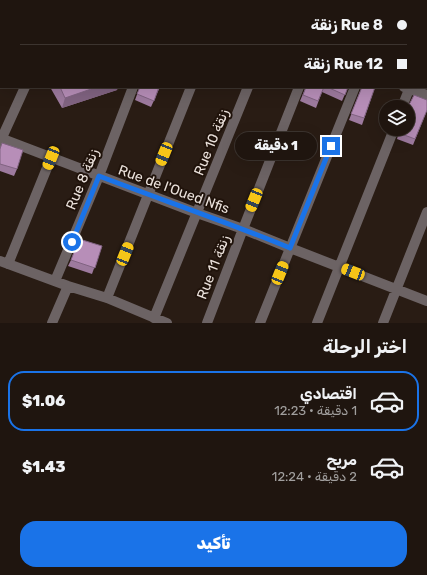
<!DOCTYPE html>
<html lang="ar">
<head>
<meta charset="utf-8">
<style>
	:root { --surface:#1f150f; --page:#271e18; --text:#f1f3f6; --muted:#a19f9e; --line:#3c342f; --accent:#1a73e8 }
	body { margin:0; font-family:Rubik,Vazirmatn,sans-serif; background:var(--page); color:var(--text); direction:rtl; height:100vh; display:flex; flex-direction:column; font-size:15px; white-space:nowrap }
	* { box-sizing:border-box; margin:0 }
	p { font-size:13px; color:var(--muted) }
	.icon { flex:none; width:22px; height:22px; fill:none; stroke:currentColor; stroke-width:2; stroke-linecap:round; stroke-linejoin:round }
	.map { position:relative; height:323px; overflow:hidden; direction:ltr }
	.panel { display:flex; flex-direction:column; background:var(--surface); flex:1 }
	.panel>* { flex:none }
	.guide { position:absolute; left:0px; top:0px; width:427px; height:88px; box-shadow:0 4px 16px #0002,0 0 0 1px var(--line); direction:rtl; display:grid; align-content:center; height:88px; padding:0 20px; background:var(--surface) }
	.fabs { position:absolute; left:379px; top:100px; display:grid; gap:8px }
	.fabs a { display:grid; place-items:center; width:36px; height:36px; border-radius:50%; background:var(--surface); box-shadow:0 4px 16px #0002,0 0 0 1px var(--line); font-size:20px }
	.end { position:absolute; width:18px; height:18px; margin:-9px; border:5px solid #1a73e8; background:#fff; box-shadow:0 0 0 2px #fff }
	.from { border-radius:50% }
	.bubble { position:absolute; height:28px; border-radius:14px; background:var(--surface); box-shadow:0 4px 16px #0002,0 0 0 1px var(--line); font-size:13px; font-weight:800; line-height:28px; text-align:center; direction:rtl }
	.car { position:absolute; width:12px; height:24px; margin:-12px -6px; border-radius:5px; box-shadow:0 0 3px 1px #0007; background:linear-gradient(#f5c518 24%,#345 0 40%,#f5c518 0 76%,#345 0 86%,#f5c518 0) }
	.guide b { display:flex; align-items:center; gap:14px; height:38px; font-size:15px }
	.guide b+b { border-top:1px solid var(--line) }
	.guide i { width:10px; height:10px; background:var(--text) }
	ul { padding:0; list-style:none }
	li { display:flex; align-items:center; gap:12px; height:60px; margin:0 8px 6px; padding:0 12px; border:2px solid transparent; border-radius:16px }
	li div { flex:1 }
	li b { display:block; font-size:15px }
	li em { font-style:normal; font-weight:800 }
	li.active { border-color:var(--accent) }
	li>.icon { width:36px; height:36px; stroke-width:1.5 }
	h2 { padding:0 20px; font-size:18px; line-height:48px }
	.cta { display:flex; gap:8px; margin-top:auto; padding:8px 20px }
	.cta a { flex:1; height:46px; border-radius:16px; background:var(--accent); color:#fff; font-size:16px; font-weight:800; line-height:46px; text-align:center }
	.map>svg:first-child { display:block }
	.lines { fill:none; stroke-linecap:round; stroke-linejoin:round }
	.street { stroke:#6c6364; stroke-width:10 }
	.wall { fill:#9d7a9e }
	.shaded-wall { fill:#806381 }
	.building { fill:#b78eb8; stroke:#806381 }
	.route { stroke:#1a73e8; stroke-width:5 }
	.labels { text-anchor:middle; stroke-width:4; stroke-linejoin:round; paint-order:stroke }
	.street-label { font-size:14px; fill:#ebe2dc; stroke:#20130b }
</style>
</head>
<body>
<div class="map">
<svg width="427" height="323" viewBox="0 0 427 323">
	<rect width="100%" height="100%" fill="#291c14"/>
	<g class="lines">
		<!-- street -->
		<path class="street" d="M 225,1 L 226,0
			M 283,1 L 284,0
			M 336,1 L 336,0
			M 392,1 L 392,0
			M 426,53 L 427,51
			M 404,87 L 427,95
			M 402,107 L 410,87
			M 0,138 L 197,213 L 243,229 L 290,248 L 427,301
			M 0,142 L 25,87
			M 0,261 L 68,286 L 107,298 L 167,323
			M 8,264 L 51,158
			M 55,281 L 99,176 L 133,87
			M 107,298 L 191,87
			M 154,318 L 248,87
			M 52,323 L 68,286
			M 207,323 L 243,229 L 299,87
			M 260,323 L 355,87
			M 317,323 L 394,129
			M 383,323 L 427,212"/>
	</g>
	<!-- wall -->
	<path class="wall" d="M 4,0 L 99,0 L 99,1 L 4,1 Z
		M 257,0 L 277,0 L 277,1 L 260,1 Z
		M 50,87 L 118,87 L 117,90 L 62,108 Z
		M 139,87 L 160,87 L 151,107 L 135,100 L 139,89 Z
		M 305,87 L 348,87 L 342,101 L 322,92 L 316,108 L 300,101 L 305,89 Z
		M 361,87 L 375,87 L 362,125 L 349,120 L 361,89 Z
		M 427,110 L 413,145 L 397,139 L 400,129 Z
		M 0,148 L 17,169 L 14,176 L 0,171 Z
		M 102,246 L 92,274 L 68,266 L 71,260 Z"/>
	<!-- shaded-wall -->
	<path class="shaded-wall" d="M 97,87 L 118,87 L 117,90 L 62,108 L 65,98 Z"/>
	<!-- building -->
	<path class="building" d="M 13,0 L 99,0 L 99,1 L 13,1 Z
		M 60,87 L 97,87 L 65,98 Z
		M 140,87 L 159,87 L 154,101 L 137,94 Z
		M 306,87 L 324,87 L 318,101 L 303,95 Z
		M 327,87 L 348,87 L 345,95 Z
		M 362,87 L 375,87 L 364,118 L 351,114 Z
		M 414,95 L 427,100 L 427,110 L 415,139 L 399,133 L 401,129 L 408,129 L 408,107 L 405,107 L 410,103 Z
		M 2,143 L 23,150 L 17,169 L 0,164 L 0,149 Z
		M 79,239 L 102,246 L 95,268 L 71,260 Z"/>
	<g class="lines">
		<!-- route -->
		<path class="route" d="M 72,242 L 99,176 C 162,200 227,222 290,248 L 331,146"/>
	</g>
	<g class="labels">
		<!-- street labels -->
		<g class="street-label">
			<text transform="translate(211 142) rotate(-68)" y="5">Rue 10 زنقة</text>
			<text transform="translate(82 179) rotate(-68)" y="5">Rue 8 زنقة</text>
			<text transform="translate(174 189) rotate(20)" y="5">Rue de l'Oued Nfis</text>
			<text transform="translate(213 267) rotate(-69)" y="5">Rue 11 زنقة</text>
		</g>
	</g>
</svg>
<div class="fabs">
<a><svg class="icon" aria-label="layers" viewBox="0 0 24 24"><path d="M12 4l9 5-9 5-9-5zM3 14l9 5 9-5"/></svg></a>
</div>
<i class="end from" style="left:72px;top:242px"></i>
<i class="end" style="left:331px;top:146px"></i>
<div class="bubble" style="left:235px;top:132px;width:82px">1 دقيقة</div>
<i class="car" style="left:164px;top:154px;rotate:202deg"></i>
<i class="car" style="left:51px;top:158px;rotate:202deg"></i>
<i class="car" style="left:254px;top:200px;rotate:202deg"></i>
<i class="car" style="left:125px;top:254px;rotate:22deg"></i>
<i class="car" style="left:353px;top:272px;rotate:291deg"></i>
<i class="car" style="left:280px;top:273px;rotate:22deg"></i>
<div class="guide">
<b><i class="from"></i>Rue 8 زنقة</b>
<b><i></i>Rue 12 زنقة</b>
</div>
</div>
<section class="panel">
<h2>اختر الرحلة</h2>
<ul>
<li class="active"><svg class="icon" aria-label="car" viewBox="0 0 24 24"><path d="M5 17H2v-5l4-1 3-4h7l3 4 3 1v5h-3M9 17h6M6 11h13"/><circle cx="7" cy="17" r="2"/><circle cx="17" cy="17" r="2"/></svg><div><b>اقتصادي</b><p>1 دقيقة · 12:23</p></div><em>$1.06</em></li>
<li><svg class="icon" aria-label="car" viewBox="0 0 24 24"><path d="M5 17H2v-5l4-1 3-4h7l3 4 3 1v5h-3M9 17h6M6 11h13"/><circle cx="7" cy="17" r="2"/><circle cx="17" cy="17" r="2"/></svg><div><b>مريح</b><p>2 دقيقة · 12:24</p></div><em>$1.43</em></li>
</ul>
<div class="cta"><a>تأكيد</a></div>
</section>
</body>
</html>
